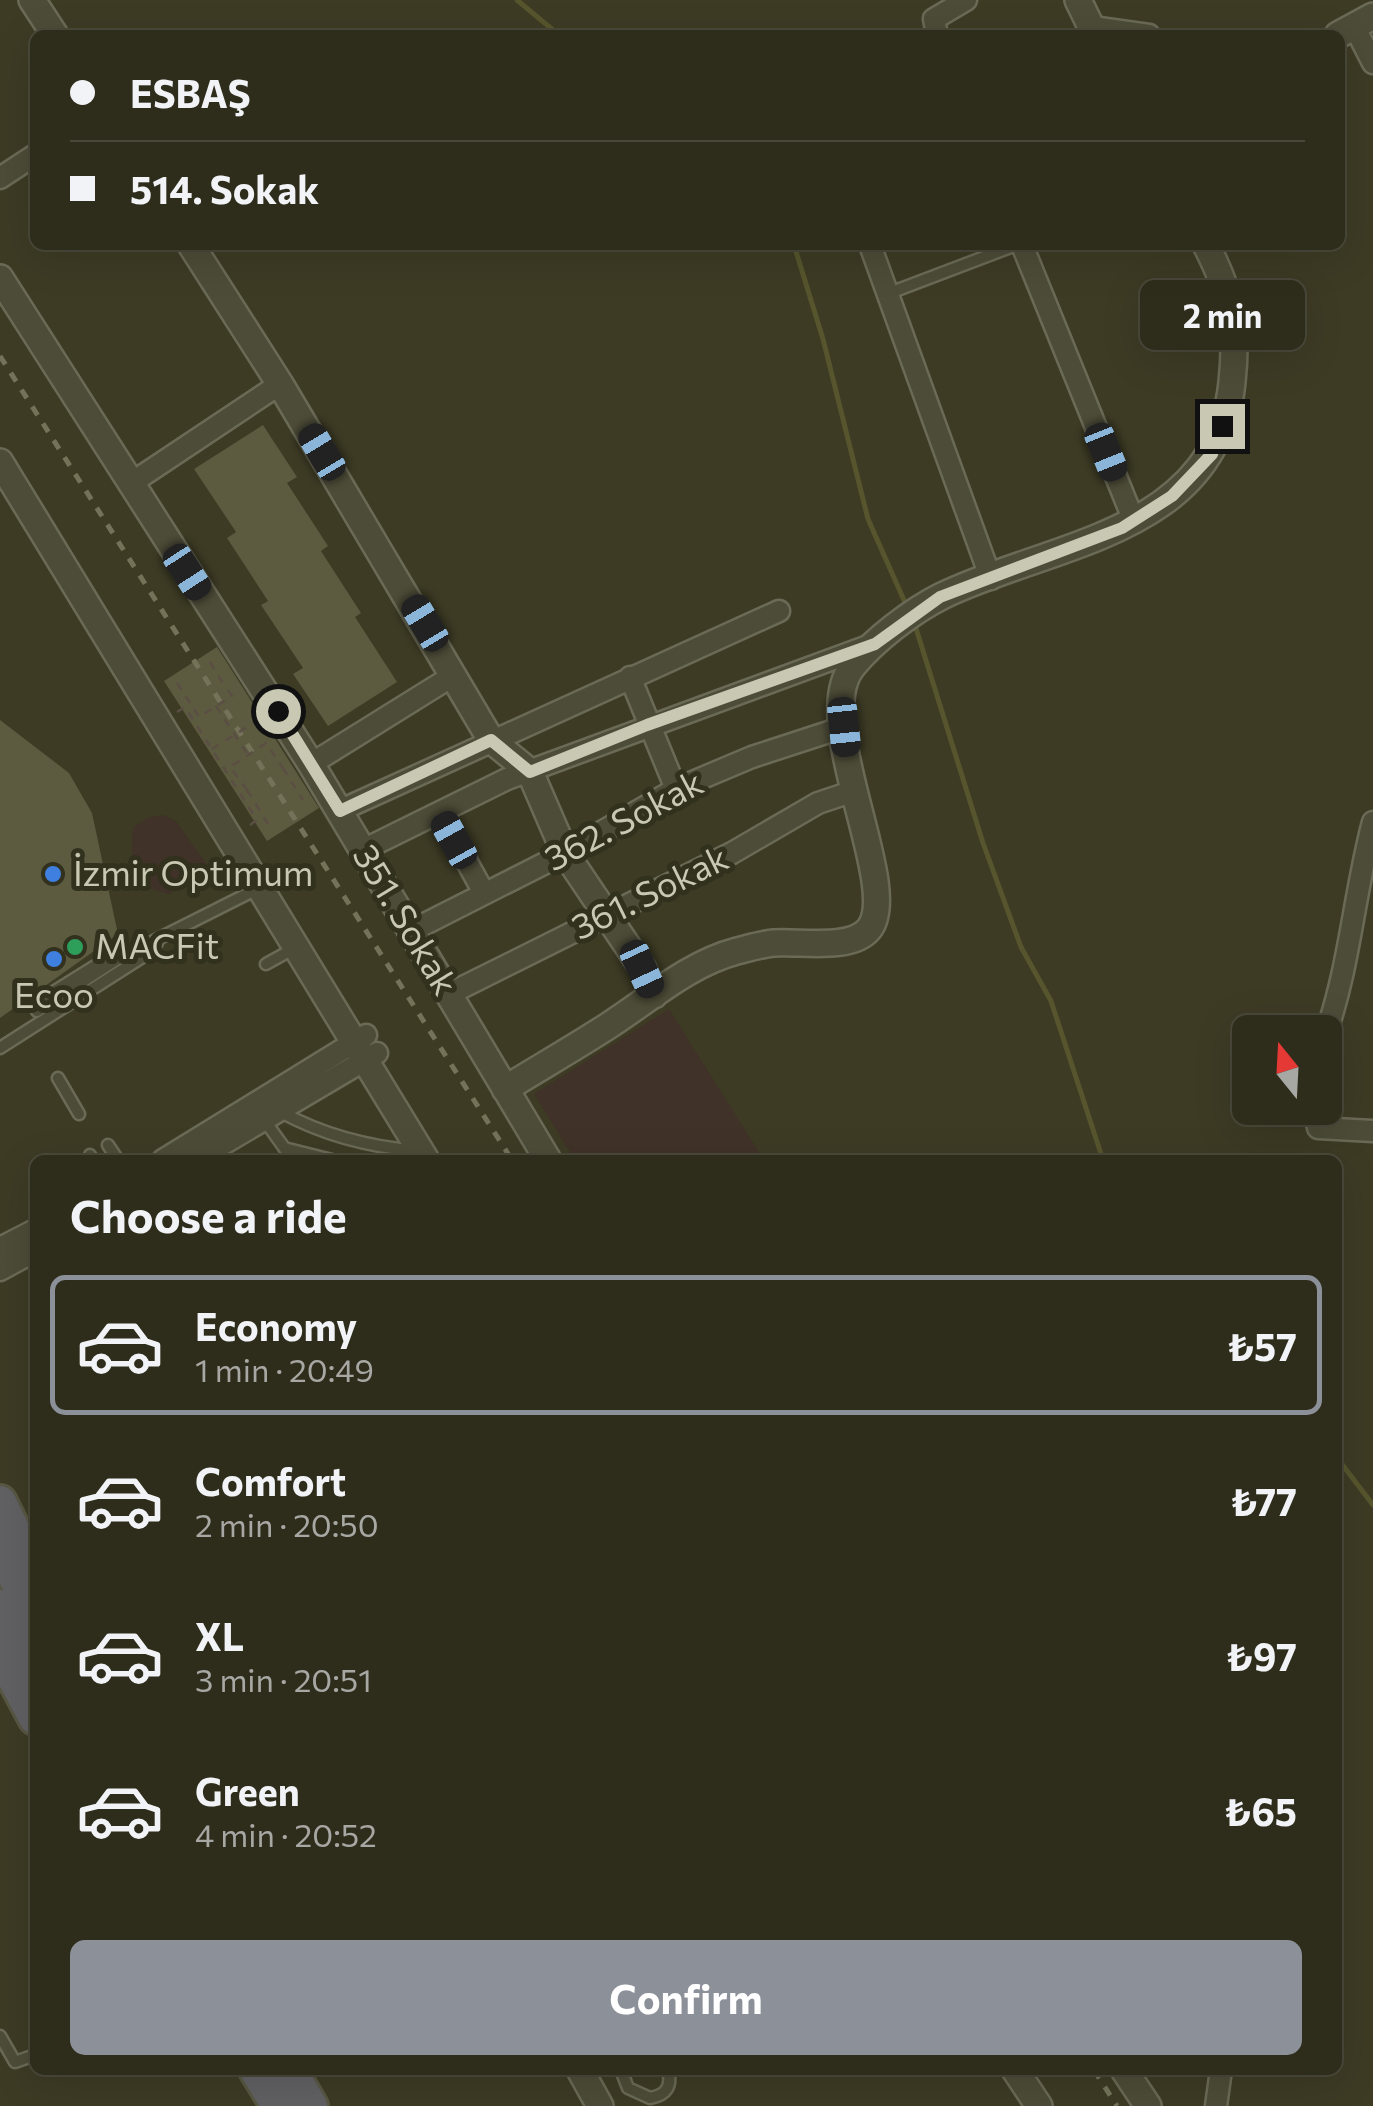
<!DOCTYPE html>
<html lang="en">
<head>
<meta charset="utf-8">
<style>
	:root { --surface:#2e2c1b; --page:#3a3828; --text:#f1f3f6; --muted:#a7a7a3; --line:#49483a; --accent:#8c9099 }
	body { margin:0; font-family:Commissioner,sans-serif; background:var(--page); color:var(--text); height:100vh; display:flex; flex-direction:column; font-size:38px; white-space:nowrap }
	* { box-sizing:border-box; margin:0 }
	p { font-size:32px; color:var(--muted) }
	.icon { flex:none; width:55px; height:55px; fill:none; stroke:currentColor; stroke-width:2; stroke-linecap:round; stroke-linejoin:round }
	.map { position:relative; flex:1; overflow:hidden }
	.sheet { position:absolute; left:30px; top:1155px; width:1312px; height:920px; display:flex; flex-direction:column; background:var(--surface); border-radius:15px; box-shadow:0 10px 40px #0002,0 0 0 2px var(--line) }
	.sheet>* { flex:none }
	.banner { position:absolute; left:30px; top:30px; width:1315px; height:220px; border-radius:15px; box-shadow:0 10px 40px #0002,0 0 0 2px var(--line); display:grid; align-content:center; height:220px; padding:0 40px; background:var(--surface) }
	.needle { width:65px; rotate:342deg }
	.tools { position:absolute; left:1232px; top:1015px; display:grid; gap:20px }
	.tools a { display:grid; place-items:center; width:110px; height:110px; border-radius:15px; background:var(--surface); box-shadow:0 10px 40px #0002,0 0 0 2px var(--line); font-size:50px }
	.end { position:absolute; width:45px; height:45px; margin:-22px; border:12px solid #c8c8b3; background:#111; box-shadow:0 0 0 5px #111 }
	.from { border-radius:50% }
	.bubble { position:absolute; height:70px; border-radius:15px; background:var(--surface); box-shadow:0 10px 40px #0002,0 0 0 2px var(--line); font-size:32px; font-weight:700; line-height:70px; text-align:center }
	.car { position:absolute; width:30px; height:60px; margin:-30px -15px; border-radius:12px; box-shadow:0 0 8px 2px #0007; background:linear-gradient(#222 24%,#8ab4d8 0 40%,#222 0 76%,#8ab4d8 0 86%,#222 0) }
	.banner b { display:flex; align-items:center; gap:35px; height:95px; font-size:38px }
	.banner b+b { border-top:2px solid var(--line) }
	.banner i { width:25px; height:25px; background:var(--text) }
	ul { padding:0; list-style:none }
	li { display:flex; align-items:center; gap:30px; height:140px; margin:0 20px 15px; padding:0 20px; border:5px solid transparent; border-radius:15px }
	li div { flex:1 }
	li b { display:block; font-size:38px }
	li em { font-style:normal; font-weight:700 }
	li.active { border-color:var(--accent) }
	li>.icon { width:90px; height:90px; stroke-width:1.5 }
	h2 { padding:0 40px; font-size:45px; line-height:120px }
	.cta { display:flex; gap:20px; margin-top:auto; padding:20px 40px }
	.cta a { flex:1; height:115px; border-radius:15px; background:var(--accent); color:#fff; font-size:40px; font-weight:700; line-height:115px; text-align:center }
	.map>svg:first-child { display:block }
	.green { fill:#403228 }
	.lines { fill:none; stroke-linecap:round; stroke-linejoin:round }
	.stream { stroke:#56552d; stroke-width:5 }
	.building { fill:#5c5b40 }
	.service-casing { stroke:#6b6a56; stroke-width:15 }
	.minor-casing { stroke:#6b6a56; stroke-width:25 }
	.tertiary-casing { stroke:#6b6a56; stroke-width:30 }
	.trunk-casing { stroke:#585743; stroke-width:38 }
	.path { stroke:#5b4e44; stroke-width:2.5; stroke-dasharray:8 8; stroke-linecap:butt }
	.service { stroke:#4d4c38; stroke-width:10 }
	.minor { stroke:#4d4c38; stroke-width:20 }
	.tertiary { stroke:#4d4c38; stroke-width:25 }
	.trunk { stroke:#616164; stroke-width:32 }
	.rail { stroke:#74735a; stroke-width:5; stroke-dasharray:10 10; stroke-linecap:butt }
	.path-bridge { stroke:#5b4e44; stroke-width:2.5; stroke-dasharray:8 8; stroke-linecap:butt }
	.route { stroke:#c8c8b3; stroke-width:12 }
	.shop-dot { fill:#3f7fe0; stroke:#32311d; stroke-width:4 }
	.leisure-dot { fill:#2e9e5b; stroke:#32311d; stroke-width:4 }
	.labels { text-anchor:middle; stroke-width:10; stroke-linejoin:round; paint-order:stroke }
	.street-label { font-size:35px; fill:#c8c8b3; stroke:#32311d }
	.poi-label { font-size:35px; fill:#c8c8b3; stroke:#32311d; text-anchor:start }
</style>
</head>
<body>
<div class="map">
<svg width="1373" height="2106" viewBox="0 0 1373 2106">
	<rect width="100%" height="100%" fill="#3d3b24"/>
	<!-- green -->
	<path class="green" d="M 163,815 L 176,821 L 206,863 L 204,874 L 169,894 L 144,887 C 133,866 130,852 133,828 L 147,818 Z
		M 669,1009 L 764,1160 L 575,1160 L 534,1094 Z"/>
	<g class="lines">
		<!-- stream -->
		<path class="stream" d="M 517,0 L 559,35
			M 794,245 L 823,339 L 868,519 L 907,607
			M 914,622 L 983,843 L 1021,947 L 1051,1001 L 1103,1160
			M 1338,1459 L 1373,1505"/>
	</g>
	<!-- building -->
	<path class="building" d="M 263,425 L 297,477 L 287,483 L 328,546 L 321,551 L 361,613 L 355,617 L 397,682 L 328,726 L 293,674 L 303,668 L 261,605 L 268,601 L 227,538 L 236,532 L 194,469 Z
		M 217,647 L 319,808 L 267,841 L 164,681 Z
		M 0,720 L 69,773 L 92,813 L 118,934 L 0,1018 Z"/>
	<g class="lines">
		<defs>
			<path id="service" d="M 887,294 L 1016,245
				M 266,964 L 293,949
				M 34,1004 L 119,951
				M 37,1011 L 116,960 L 259,888
				M 0,1048 L 144,956 L 157,943
				M 58,1078 L 79,1114
				M 281,1112 C 323,1135 370,1147 418,1151
				M 265,1121 L 293,1160
				M 108,1145 L 118,1160
				M 284,1148 L 332,1160
				M 90,1155 L 93,1160
				M 0,2036 L 15,2062 L 35,2055
				M 621,2070 L 628,2088 L 650,2098 C 667,2095 672,2086 668,2070"/>
			<path id="minor" d="M 1354,26 L 1373,63
				M 1092,27 L 1149,35
				M 937,35 L 934,19 L 966,0
				M 0,178 L 35,155
				M 870,245 L 991,579
				M 1022,245 L 1134,521
				M 130,484 L 280,384
				M 630,677 L 676,789
				M 311,764 L 454,675
				M 339,811 L 779,611
				M 440,813 L 484,893
				M 363,850 L 507,779 L 871,645
				M 411,931 L 565,853 L 676,789 L 752,757 L 844,727
				M 449,994 L 732,853 L 818,803 L 851,792
				M 1325,1036 C 1350,966 1354,893 1373,822
				M 1314,1108 L 1318,1128 L 1373,1131
				M 163,1160 L 366,1035
				M 196,1160 L 377,1053
				M 0,1248 L 35,1230
				M 0,1270 L 35,1251
				M 1216,2106 L 1221,2070"/>
			<path id="tertiary" d="M 32,0 L 55,35
				M 1078,0 L 1095,35
				M 1338,35 L 1373,16
				M 191,245 L 280,384 L 491,740 L 530,772 L 565,853 L 643,969 L 654,995
				M 0,278 L 311,764 L 548,1160
				M 0,462 L 426,1160
				M 505,1089 C 539,1068 574,1048 608,1026 C 650,999 688,964 737,951 C 749,948 762,944 774,943 C 800,941 851,951 869,929 C 903,887 808,720 853,666 C 874,640 912,611 942,596 C 1050,543 1217,535 1232,382 C 1238,326 1232,295 1206,245
				M 580,2070 L 600,2106
				M 1015,2070 L 1039,2106
				M 1124,2070 L 1148,2106"/>
			<path id="trunk" d="M 0,1502 L 35,1574
				M 3,1555 L 35,1617
				M 0,1606 L 35,1676
				M 2,1656 L 35,1718
				M 256,2070 L 278,2106
				M 290,2070 L 311,2106"/>
		</defs>
		<!-- service casing -->
		<use href="#service" class="service-casing"/>
		<!-- minor casing -->
		<use href="#minor" class="minor-casing"/>
		<!-- tertiary casing -->
		<use href="#tertiary" class="tertiary-casing"/>
		<!-- trunk casing -->
		<use href="#trunk" class="trunk-casing"/>
		<!-- path -->
		<path class="path" d="M 210,662 L 224,685
			M 177,683 L 194,709
			M 216,706 L 248,755
			M 177,712 L 185,707 L 257,820 L 250,825
			M 283,768 L 303,800
			M 247,790 L 268,824"/>
		<!-- service -->
		<use href="#service" class="service"/>
		<!-- minor -->
		<use href="#minor" class="minor"/>
		<!-- tertiary -->
		<use href="#tertiary" class="tertiary"/>
		<!-- trunk -->
		<use href="#trunk" class="trunk"/>
		<!-- rail -->
		<path class="rail" d="M 0,356 L 512,1160
			M 1094,2070 L 1117,2106"/>
		<!-- path-bridge -->
		<path class="path-bridge" d="M 194,709 L 199,717 L 232,696 L 224,685
			M 212,749 L 258,720
			M 247,790 L 230,767 L 266,743 L 283,768"/>
	</g>
	<g class="lines">
		<!-- route -->
		<path class="route" d="M 278,711 L 340,811 L 491,740 L 530,772 L 647,725 L 875,644 L 940,597 L 1122,528 L 1172,496 L 1212,454 L 1222,426"/>
	</g>
	<!-- markers -->
	<g class="shop-dot">
		<circle cx="53" cy="874" r="10"/>
		<circle cx="54" cy="959" r="10"/>
	</g>
	<circle class="leisure-dot" cx="75" cy="947" r="10"/>
	<g class="labels">
		<!-- street labels -->
		<g class="street-label">
			<text transform="translate(624 821) rotate(-28)" y="12">362. Sokak</text>
			<text transform="translate(650 893) rotate(-26)" y="12">361. Sokak</text>
			<text transform="translate(405 920) rotate(59)" y="12">351. Sokak</text>
		</g>
		<!-- poi labels -->
		<g class="poi-label">
			<text x="73" y="886">İzmir Optimum</text>
			<text x="95" y="959">MACFit</text>
			<text x="54" y="1008" text-anchor="middle">Ecoo</text>
		</g>
	</g>
</svg>
<div class="tools">
<a><svg class="needle" viewBox="-14 -14 28 28"><path d="M0-13l5 13h-10z" fill="#e53935"/><path d="M0 13l5-13h-10z" fill="#a7a7a3"/></svg></a>
</div>
<i class="end from" style="left:278px;top:711px"></i>
<i class="end" style="left:1222px;top:426px"></i>
<div class="bubble" style="left:1140px;top:280px;width:165px">2 min</div>
<i class="car" style="left:322px;top:452px;rotate:329deg"></i>
<i class="car" style="left:1106px;top:452px;rotate:158deg"></i>
<i class="car" style="left:187px;top:572px;rotate:147deg"></i>
<i class="car" style="left:425px;top:623px;rotate:329deg"></i>
<i class="car" style="left:844px;top:727px;rotate:174deg"></i>
<i class="car" style="left:454px;top:840px;rotate:331deg"></i>
<i class="car" style="left:642px;top:969px;rotate:155deg"></i>
<div class="banner">
<b><i class="from"></i>ESBAŞ</b>
<b><i></i>514. Sokak</b>
</div>
<section class="sheet">
<h2>Choose a ride</h2>
<ul>
<li class="active"><svg class="icon" aria-label="car" viewBox="0 0 24 24"><path d="M5 17H2v-5l4-1 3-4h7l3 4 3 1v5h-3M9 17h6M6 11h13"/><circle cx="7" cy="17" r="2"/><circle cx="17" cy="17" r="2"/></svg><div><b>Economy</b><p>1 min · 20:49</p></div><em>₺57</em></li>
<li><svg class="icon" aria-label="car" viewBox="0 0 24 24"><path d="M5 17H2v-5l4-1 3-4h7l3 4 3 1v5h-3M9 17h6M6 11h13"/><circle cx="7" cy="17" r="2"/><circle cx="17" cy="17" r="2"/></svg><div><b>Comfort</b><p>2 min · 20:50</p></div><em>₺77</em></li>
<li><svg class="icon" aria-label="car" viewBox="0 0 24 24"><path d="M5 17H2v-5l4-1 3-4h7l3 4 3 1v5h-3M9 17h6M6 11h13"/><circle cx="7" cy="17" r="2"/><circle cx="17" cy="17" r="2"/></svg><div><b>XL</b><p>3 min · 20:51</p></div><em>₺97</em></li>
<li><svg class="icon" aria-label="car" viewBox="0 0 24 24"><path d="M5 17H2v-5l4-1 3-4h7l3 4 3 1v5h-3M9 17h6M6 11h13"/><circle cx="7" cy="17" r="2"/><circle cx="17" cy="17" r="2"/></svg><div><b>Green</b><p>4 min · 20:52</p></div><em>₺65</em></li>
</ul>
<div class="cta"><a>Confirm</a></div>
</section>
</div>
</body>
</html>
